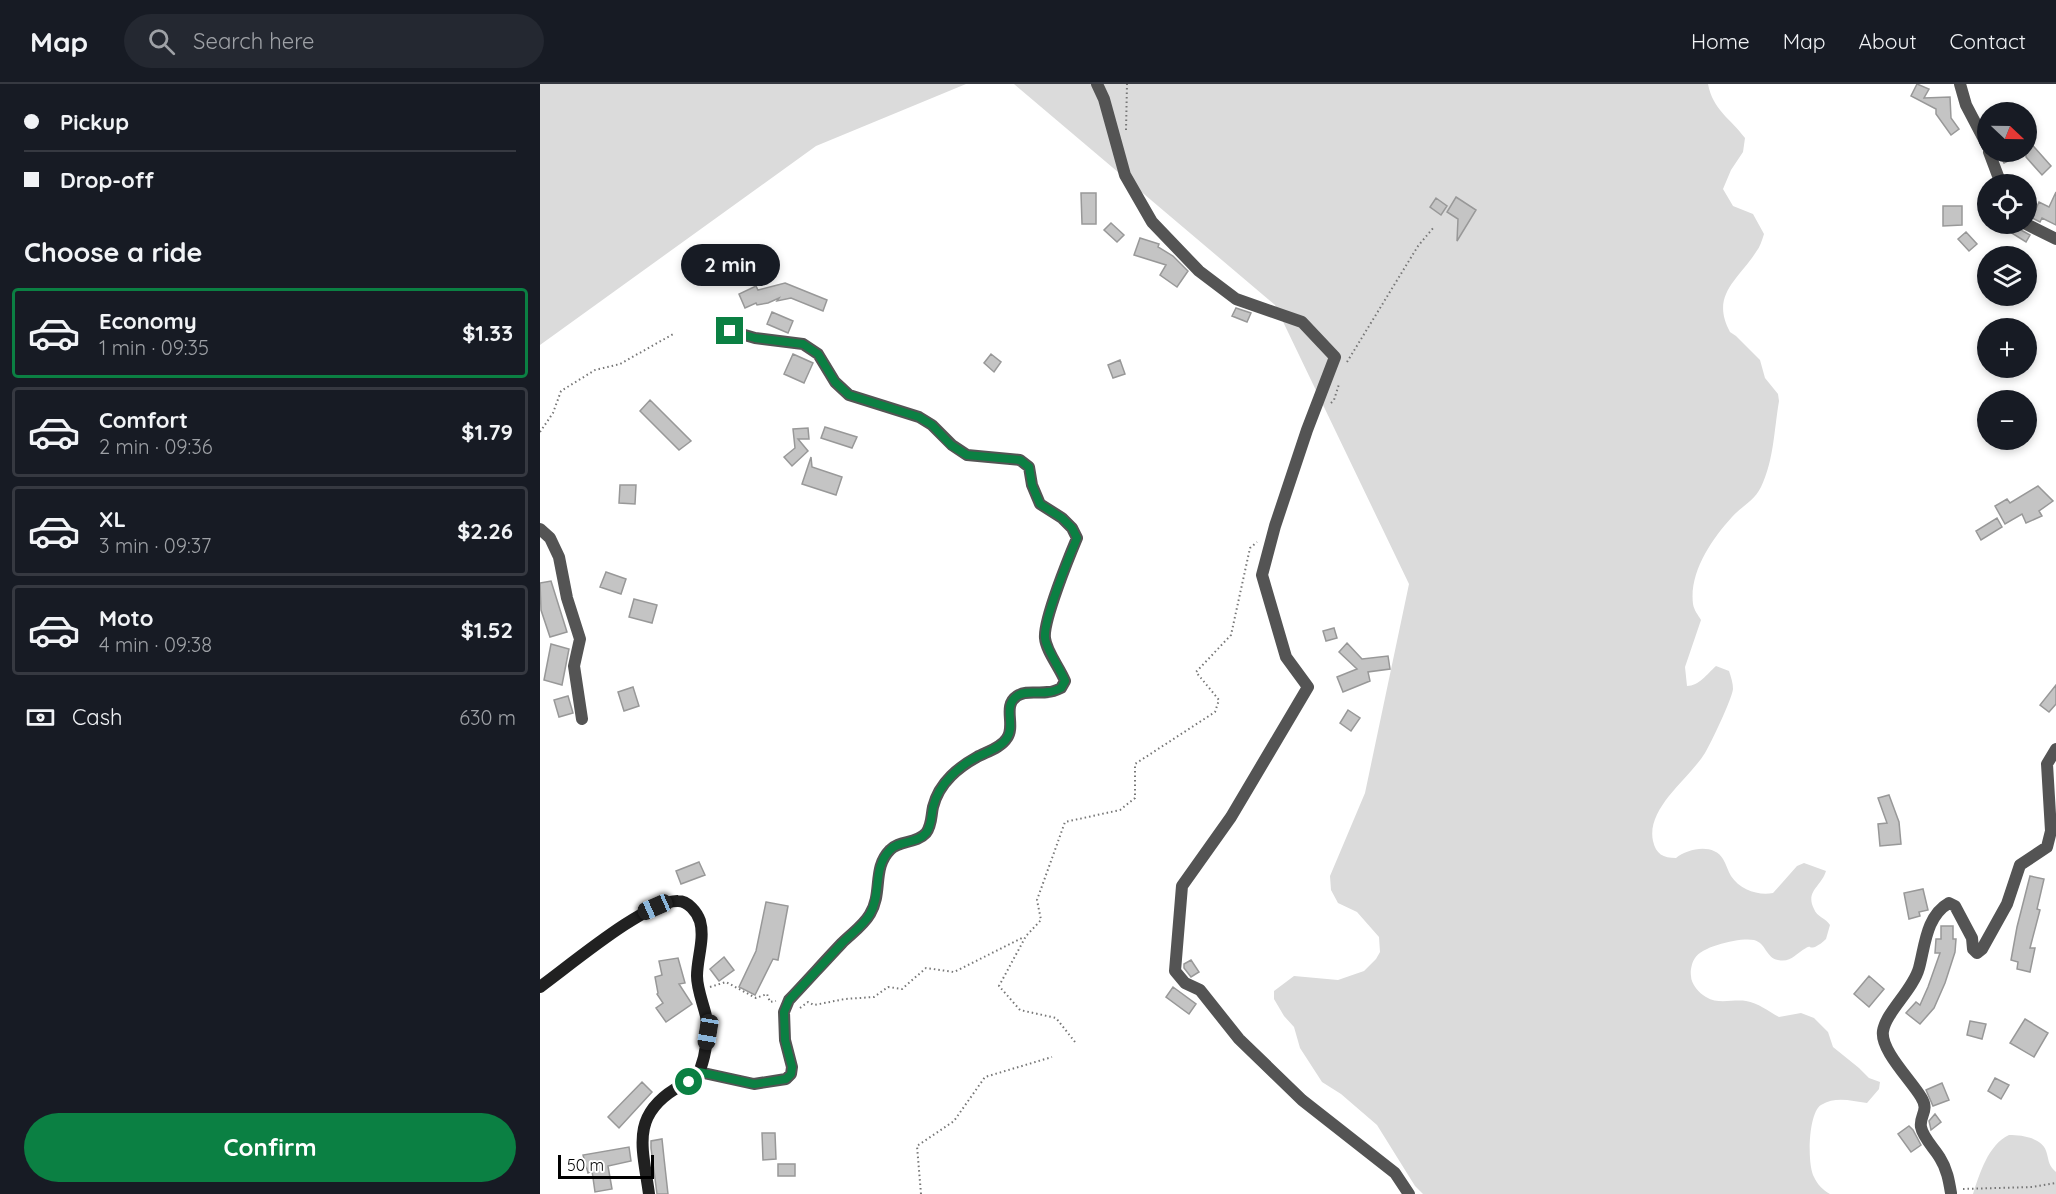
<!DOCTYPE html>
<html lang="en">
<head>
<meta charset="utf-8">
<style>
	:root { --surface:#171b24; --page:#242831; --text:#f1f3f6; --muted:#9ea1a6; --line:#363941; --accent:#0b8043 }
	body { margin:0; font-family:Quicksand,sans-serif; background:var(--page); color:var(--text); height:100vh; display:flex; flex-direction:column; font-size:22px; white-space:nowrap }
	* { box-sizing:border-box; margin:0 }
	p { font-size:20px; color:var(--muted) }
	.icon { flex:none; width:33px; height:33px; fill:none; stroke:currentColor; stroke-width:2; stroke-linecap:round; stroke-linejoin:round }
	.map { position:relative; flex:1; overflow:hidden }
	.details { display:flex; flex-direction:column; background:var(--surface); width:540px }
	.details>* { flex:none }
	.hud { display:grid; align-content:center; height:132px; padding:0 24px; background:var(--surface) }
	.needle { width:39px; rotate:112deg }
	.buttons { position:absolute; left:1437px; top:18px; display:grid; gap:12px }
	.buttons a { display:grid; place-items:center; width:60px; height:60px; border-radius:50%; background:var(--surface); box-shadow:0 3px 9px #0003; font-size:30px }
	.scale { position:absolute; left:18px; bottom:15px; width:96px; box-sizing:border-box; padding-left:6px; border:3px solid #000; border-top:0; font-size:16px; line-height:21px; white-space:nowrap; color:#000; -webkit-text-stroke:4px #fff; paint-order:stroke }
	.end { position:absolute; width:27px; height:27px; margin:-14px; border:8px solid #0b8043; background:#fff; box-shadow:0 0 0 3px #fff }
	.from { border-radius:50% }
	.bubble { position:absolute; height:42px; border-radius:21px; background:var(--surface); box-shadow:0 3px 9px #0003; font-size:20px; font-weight:700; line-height:42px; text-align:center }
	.car { position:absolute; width:18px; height:36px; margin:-18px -9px; border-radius:8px; box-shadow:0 0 4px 2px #0007; background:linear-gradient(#222 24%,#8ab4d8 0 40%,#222 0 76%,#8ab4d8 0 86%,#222 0) }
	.hud b { display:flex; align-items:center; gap:21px; height:57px; font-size:22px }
	.hud b+b { border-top:2px solid var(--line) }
	.hud i { width:15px; height:15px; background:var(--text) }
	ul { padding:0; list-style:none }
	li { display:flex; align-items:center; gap:18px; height:90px; margin:0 12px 9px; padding:0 12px; border:3px solid var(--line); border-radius:6px }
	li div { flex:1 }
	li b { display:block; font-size:22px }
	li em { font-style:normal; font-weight:700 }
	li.current { border-color:var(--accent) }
	li>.icon { width:54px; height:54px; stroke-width:1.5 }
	h2 { padding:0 24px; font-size:27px; line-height:72px }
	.pay { display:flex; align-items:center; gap:15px; height:66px; padding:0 24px; font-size:22px }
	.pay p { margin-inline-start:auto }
	.cta { display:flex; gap:12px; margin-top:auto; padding:12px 24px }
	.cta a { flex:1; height:69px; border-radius:36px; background:var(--accent); color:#fff; font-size:24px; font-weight:700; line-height:69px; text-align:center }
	header { display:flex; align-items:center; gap:36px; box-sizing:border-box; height:84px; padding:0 30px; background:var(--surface); border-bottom:2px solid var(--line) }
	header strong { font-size:28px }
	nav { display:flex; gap:33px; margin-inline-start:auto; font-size:21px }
	.search { width:420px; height:54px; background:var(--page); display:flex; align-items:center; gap:15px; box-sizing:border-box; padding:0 21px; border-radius:33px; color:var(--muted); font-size:22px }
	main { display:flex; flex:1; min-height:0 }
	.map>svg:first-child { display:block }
	.green { fill:#dbdbdb }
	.building { fill:#c4c4c4; stroke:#989898; stroke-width:1.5 }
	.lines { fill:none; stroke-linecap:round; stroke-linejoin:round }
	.path { stroke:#767676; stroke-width:2; stroke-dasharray:1.5 3; stroke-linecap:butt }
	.minor { stroke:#545454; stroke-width:12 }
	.tertiary { stroke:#545454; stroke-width:12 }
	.secondary { stroke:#212121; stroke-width:12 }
	.route { stroke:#0b8043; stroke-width:8 }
</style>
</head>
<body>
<header>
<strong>Map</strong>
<div class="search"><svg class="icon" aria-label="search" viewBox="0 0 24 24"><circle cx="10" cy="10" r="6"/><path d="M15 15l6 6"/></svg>Search here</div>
<nav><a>Home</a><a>Map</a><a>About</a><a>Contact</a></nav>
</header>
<main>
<section class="details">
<div class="hud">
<b><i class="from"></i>Pickup</b>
<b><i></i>Drop-off</b>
</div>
<h2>Choose a ride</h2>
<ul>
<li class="current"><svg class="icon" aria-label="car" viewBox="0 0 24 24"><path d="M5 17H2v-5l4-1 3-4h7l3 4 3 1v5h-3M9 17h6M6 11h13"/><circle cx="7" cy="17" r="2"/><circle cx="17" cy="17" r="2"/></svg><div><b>Economy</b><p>1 min · 09:35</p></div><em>$1.33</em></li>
<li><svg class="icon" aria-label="car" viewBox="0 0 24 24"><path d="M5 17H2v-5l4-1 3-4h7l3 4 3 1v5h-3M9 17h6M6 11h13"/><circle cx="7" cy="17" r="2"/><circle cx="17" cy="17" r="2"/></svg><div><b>Comfort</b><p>2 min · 09:36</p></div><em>$1.79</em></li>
<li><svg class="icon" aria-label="car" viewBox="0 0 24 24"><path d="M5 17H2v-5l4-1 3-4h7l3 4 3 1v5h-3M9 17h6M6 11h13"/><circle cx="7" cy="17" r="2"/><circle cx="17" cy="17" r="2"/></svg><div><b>XL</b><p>3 min · 09:37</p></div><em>$2.26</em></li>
<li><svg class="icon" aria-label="car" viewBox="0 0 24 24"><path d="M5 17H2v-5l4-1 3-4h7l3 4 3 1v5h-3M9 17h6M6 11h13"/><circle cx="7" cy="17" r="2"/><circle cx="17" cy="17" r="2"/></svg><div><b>Moto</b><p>4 min · 09:38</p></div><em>$1.52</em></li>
</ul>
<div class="pay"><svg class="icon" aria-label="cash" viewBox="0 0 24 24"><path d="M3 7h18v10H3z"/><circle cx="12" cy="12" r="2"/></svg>Cash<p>630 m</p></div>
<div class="cta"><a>Confirm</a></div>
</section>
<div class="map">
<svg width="1516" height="1110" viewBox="0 0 1516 1110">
	<rect width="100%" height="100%" fill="#fff"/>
	<!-- green -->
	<path class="green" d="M 0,0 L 426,0 L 276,62 L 0,261 Z
		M 474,0 L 1168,0 C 1173,26 1190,34 1205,54 L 1203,68 L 1191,86 L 1183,105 L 1193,122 L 1213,130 L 1224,150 C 1222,156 1220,163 1216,168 C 1198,196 1170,211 1190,248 L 1196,252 L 1220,276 L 1225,294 L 1238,310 L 1239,317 C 1234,346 1234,376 1221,403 C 1214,417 1202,422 1192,433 C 1172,455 1149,488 1153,520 C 1154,526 1158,531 1161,536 L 1145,583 L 1147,602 C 1159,602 1167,590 1176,582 L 1189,587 C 1191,593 1193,599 1193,605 C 1192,615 1171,659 1165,669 C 1149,695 1106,724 1113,757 C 1116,770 1123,774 1136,774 C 1148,764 1174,759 1183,775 C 1186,780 1188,787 1191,792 C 1200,806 1219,812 1233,809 L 1257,782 L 1264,779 L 1286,787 C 1281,803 1265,807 1274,825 C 1277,833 1286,834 1290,841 L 1286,855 C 1283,858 1279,861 1275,863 C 1268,865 1272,861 1266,864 C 1255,870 1251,879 1238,876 C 1226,874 1226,859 1214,856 C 1201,853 1162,862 1155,874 C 1152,878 1150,887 1151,892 C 1151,900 1159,909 1166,913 C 1179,921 1192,915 1206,917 C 1218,919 1228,927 1239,933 L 1261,929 L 1274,934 L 1288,948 L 1293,963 L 1319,984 L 1329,994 L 1340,998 L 1339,1005 L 1327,1019 C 1311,1017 1296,1012 1281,1021 C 1268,1029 1267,1081 1274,1093 C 1277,1100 1283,1106 1290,1110 L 883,1110 L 875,1102 L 837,1041 L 801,1010 L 782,998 L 760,964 L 754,943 L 744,932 L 734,915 L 734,907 L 754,892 L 798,896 L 824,887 L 836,875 L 840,868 L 839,853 L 817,828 L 798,819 L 791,806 L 790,792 L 825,709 L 869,500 L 735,221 Z
		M 1469,1051 C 1483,1051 1504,1054 1507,1070 C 1509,1078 1509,1082 1516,1088 L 1516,1110 L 1433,1110 C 1440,1089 1448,1061 1469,1051 Z"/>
	<!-- building -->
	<path class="building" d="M 1377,0 L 1389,5 L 1384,14 L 1410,13 L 1411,34 L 1419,45 L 1411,51 L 1396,30 L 1396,25 L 1371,12 Z
		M 1486,54 L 1511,82 L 1502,91 L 1486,73 L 1486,68 L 1464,79 L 1458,68 L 1486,68 Z
		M 1516,108 L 1516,141 L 1502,134 L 1500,138 L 1492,134 L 1499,118 L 1509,123 Z
		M 541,109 L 556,109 L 556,140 L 542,140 Z
		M 916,113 L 936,126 L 917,157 L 918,135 L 907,128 Z
		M 896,114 L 907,122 L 901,131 L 890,123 Z
		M 1403,122 L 1422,122 L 1422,141 L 1403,142 Z
		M 571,139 L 584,151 L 577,158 L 564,146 Z
		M 1472,140 L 1478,140 L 1479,145 L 1490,151 L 1486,158 L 1467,146 Z
		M 1426,148 L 1437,160 L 1429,167 L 1418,155 Z
		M 600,154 L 619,160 L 618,163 L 633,172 L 648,187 L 637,203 L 620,191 L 626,181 L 594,171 Z
		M 245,199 L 287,216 L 283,227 L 251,214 L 237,217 L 239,214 L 228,219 L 217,221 L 216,219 L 205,224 L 199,210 L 216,202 L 218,206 Z
		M 696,224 L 711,229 L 707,238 L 692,232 Z
		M 232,228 L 253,237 L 248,249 L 227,240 Z
		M 253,270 L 273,279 L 264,299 L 244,290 Z
		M 451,270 L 461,278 L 454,288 L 444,279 Z
		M 580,276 L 585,290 L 573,294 L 568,281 Z
		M 110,316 L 151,357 L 139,366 L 100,327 Z
		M 285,343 L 317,353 L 312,364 L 281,354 Z
		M 268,344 L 269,355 L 258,355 L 268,367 L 252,382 L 244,373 L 255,364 L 253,345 Z
		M 271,373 L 272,383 L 302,393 L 296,411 L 262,400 Z
		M 80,401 L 96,401 L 95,420 L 79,419 Z
		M 1498,402 L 1513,417 L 1499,427 L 1502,432 L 1486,439 L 1482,430 L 1465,440 L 1455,422 L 1467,415 L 1470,419 Z
		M 1457,434 L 1462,443 L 1441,456 L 1436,447 Z
		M 66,488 L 86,495 L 81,510 L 60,503 Z
		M 11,497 L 27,548 L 10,553 L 1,526 L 0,499 Z
		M 94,515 L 117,521 L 112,539 L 89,533 Z
		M 794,544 L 797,554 L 786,557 L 783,547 Z
		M 807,559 L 822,575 L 848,572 L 850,585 L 828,588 L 830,597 L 803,608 L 797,593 L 817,585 L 799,568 Z
		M 11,560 L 29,565 L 22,601 L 4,596 Z
		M 1516,601 L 1516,620 L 1509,628 L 1500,621 Z
		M 93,603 L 99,622 L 84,627 L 78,608 Z
		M 28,612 L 33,629 L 19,633 L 14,616 Z
		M 808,626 L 820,634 L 811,647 L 800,639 Z
		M 1349,711 L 1359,738 L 1361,760 L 1340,762 L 1338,740 L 1347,739 L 1338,714 Z
		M 159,778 L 165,791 L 141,800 L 136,787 Z
		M 1490,792 L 1504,795 L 1497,825 L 1500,826 L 1490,864 L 1495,864 L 1490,888 L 1477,885 L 1478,878 L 1471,876 L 1477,843 Z
		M 1383,805 L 1388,826 L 1379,828 L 1380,832 L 1369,835 L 1364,809 Z
		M 226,818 L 248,822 L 238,876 L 233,875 L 215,911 L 199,903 L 216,867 Z
		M 1401,842 L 1413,842 L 1413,855 L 1416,855 L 1415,868 L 1405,899 L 1394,924 L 1380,940 L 1366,929 L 1376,918 L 1380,921 L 1388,903 L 1400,869 L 1395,869 L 1396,855 L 1401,855 Z
		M 184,873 L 194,886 L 179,897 L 170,885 Z
		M 138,874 L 145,899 L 139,900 L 152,920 L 126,938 L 116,924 L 123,919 L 117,910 L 118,909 L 115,893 L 122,891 L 119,877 Z
		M 651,876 L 659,888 L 651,893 L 644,884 L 644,880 Z
		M 1329,892 L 1344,905 L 1329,923 L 1314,910 Z
		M 633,903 L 656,920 L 649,930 L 626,913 Z
		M 1485,935 L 1508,949 L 1494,973 L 1470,959 Z
		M 1430,937 L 1446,940 L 1442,955 L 1427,951 Z
		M 1455,994 L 1469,1001 L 1461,1015 L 1448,1007 Z
		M 102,998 L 112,1008 L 79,1044 L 68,1033 Z
		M 1402,999 L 1409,1016 L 1393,1022 L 1386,1006 Z
		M 1395,1030 L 1401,1038 L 1391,1046 L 1389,1037 Z
		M 1369,1042 L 1373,1046 L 1381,1061 L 1371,1068 L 1358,1050 Z
		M 222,1049 L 235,1049 L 236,1075 L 223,1076 Z
		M 122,1055 L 124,1074 L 128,1110 L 117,1110 L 111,1064 L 111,1057 Z
		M 89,1063 L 91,1077 L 68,1082 L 72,1105 L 55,1108 L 52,1087 L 48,1089 L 43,1071 Z
		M 238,1080 L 255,1080 L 255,1092 L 238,1092 Z"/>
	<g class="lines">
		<!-- path -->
		<path class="path" d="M 586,46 L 587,0
			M 807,278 L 878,162 L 894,143
			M 791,319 L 794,316 L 799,300
			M 0,348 L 13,329 L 21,307 L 55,286 L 80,280 L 135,249
			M 170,903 L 186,898 L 216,914 L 227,910 L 230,918 L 236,917
			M 260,924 L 268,918 L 274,921 L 305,915 L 334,913 L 348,903 L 362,905 L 386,884 L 414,888 L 484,853
			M 535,958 L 516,934 L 480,926 L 459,902 L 486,852 L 501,836 L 497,816 L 525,738 L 580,726 L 595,714 L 595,680 L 675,628 L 679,616 L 656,588 L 691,551 L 710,464 L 717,458
			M 1423,1105 L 1492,1103 L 1516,1099
			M 381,1110 L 377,1062 L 414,1037 L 445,993 L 512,973"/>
		<!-- minor -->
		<path class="minor" d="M 1420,0 L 1426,21 L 1448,63
			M 1449,68 L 1461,100
			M 1486,140 L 1516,155
			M 0,445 L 10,454 L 19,473 L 27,514 L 40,555 L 34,582 L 42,635
			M 159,988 L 214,1000 L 246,995 L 251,990 L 252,983 L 245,956 L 244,928 L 249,916 C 267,897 284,878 302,859 C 312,849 323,842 330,830 C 343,809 332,784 350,766 C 359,756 376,760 386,749 C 392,741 391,732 393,723 C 396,711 402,701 411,692 C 418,685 428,678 437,673 C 446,668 461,664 467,654 C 476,641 462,622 477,612 C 486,606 498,610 508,608 C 512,608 517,606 521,604 L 525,597 C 520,584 506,567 505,554 C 503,537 529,473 537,454 L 532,444 L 522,434 L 500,420 L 492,401 L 489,383 L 480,376 L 427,371 L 412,361 L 392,341 L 379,333 L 309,311 L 295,298 L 278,270 L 263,260 L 215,254 L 191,247
			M 1411,1109 C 1409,1097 1407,1085 1400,1074 C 1395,1065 1383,1054 1381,1043 C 1379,1031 1390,1027 1381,1013 C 1371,996 1340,966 1343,947 C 1346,928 1373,906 1379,884 C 1385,862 1386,832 1409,819 L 1415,822 L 1432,854 L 1433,865 L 1437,869 L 1442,865 L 1467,820 L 1480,781 L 1507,763 L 1511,747 L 1507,680 L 1516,665"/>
		<!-- tertiary -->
		<path class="tertiary" d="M 557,0 L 564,15 L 585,91 L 612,138 L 659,187 L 696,215 L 762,238 L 795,273 L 767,346 L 735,442 L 722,491 L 746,573 L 768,603 L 691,733 L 642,802 L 635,887 L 645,899 L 660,906 L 699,955 L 762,1016 L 855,1089 L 869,1110"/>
		<!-- secondary -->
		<path class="secondary" d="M 0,903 C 28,883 107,816 138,817 C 148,817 157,828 160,837 C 165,855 157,874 157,892 C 157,905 163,919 166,932 C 169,949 166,970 160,986 C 155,995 144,1000 135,1005 C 90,1033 103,1065 109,1110"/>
	</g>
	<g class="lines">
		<!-- route -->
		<path class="route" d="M 149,998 L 159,988 L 214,1000 L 246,995 L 251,990 L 252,983 L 245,956 L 244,928 L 249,916 C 267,897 285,878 302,859 C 312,849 323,842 330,830 C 342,809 332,784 350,766 C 359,756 377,760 386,749 C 392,741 391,732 393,723 C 396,711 402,701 411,692 C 418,685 428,677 437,673 C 446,668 461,664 467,654 C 476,641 462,622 477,612 C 485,606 498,610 508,608 C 512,608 517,606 521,604 L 525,597 C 520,584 506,565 505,554 C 503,537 529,473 537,454 L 532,444 L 522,434 L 500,420 L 492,401 L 489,383 L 480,376 L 427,371 L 411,361 L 392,341 L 379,333 L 309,311 L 295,298 L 278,270 L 263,260 L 215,254 L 190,247"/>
	</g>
</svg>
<div class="buttons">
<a><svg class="needle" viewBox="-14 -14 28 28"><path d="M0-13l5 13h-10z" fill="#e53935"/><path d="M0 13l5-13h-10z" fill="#9ea1a6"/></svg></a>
<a><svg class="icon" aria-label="locate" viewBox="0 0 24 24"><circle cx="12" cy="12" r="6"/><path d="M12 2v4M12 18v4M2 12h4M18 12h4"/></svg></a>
<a><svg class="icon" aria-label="layers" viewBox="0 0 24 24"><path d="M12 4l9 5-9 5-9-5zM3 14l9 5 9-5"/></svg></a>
<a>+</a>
<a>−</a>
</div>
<div class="scale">50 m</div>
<i class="end from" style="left:149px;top:998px"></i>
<i class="end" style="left:190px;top:247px"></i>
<div class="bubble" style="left:141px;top:160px;width:99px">2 min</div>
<i class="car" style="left:115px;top:823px;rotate:246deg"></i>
<i class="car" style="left:168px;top:948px;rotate:189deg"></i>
</div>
</main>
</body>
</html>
